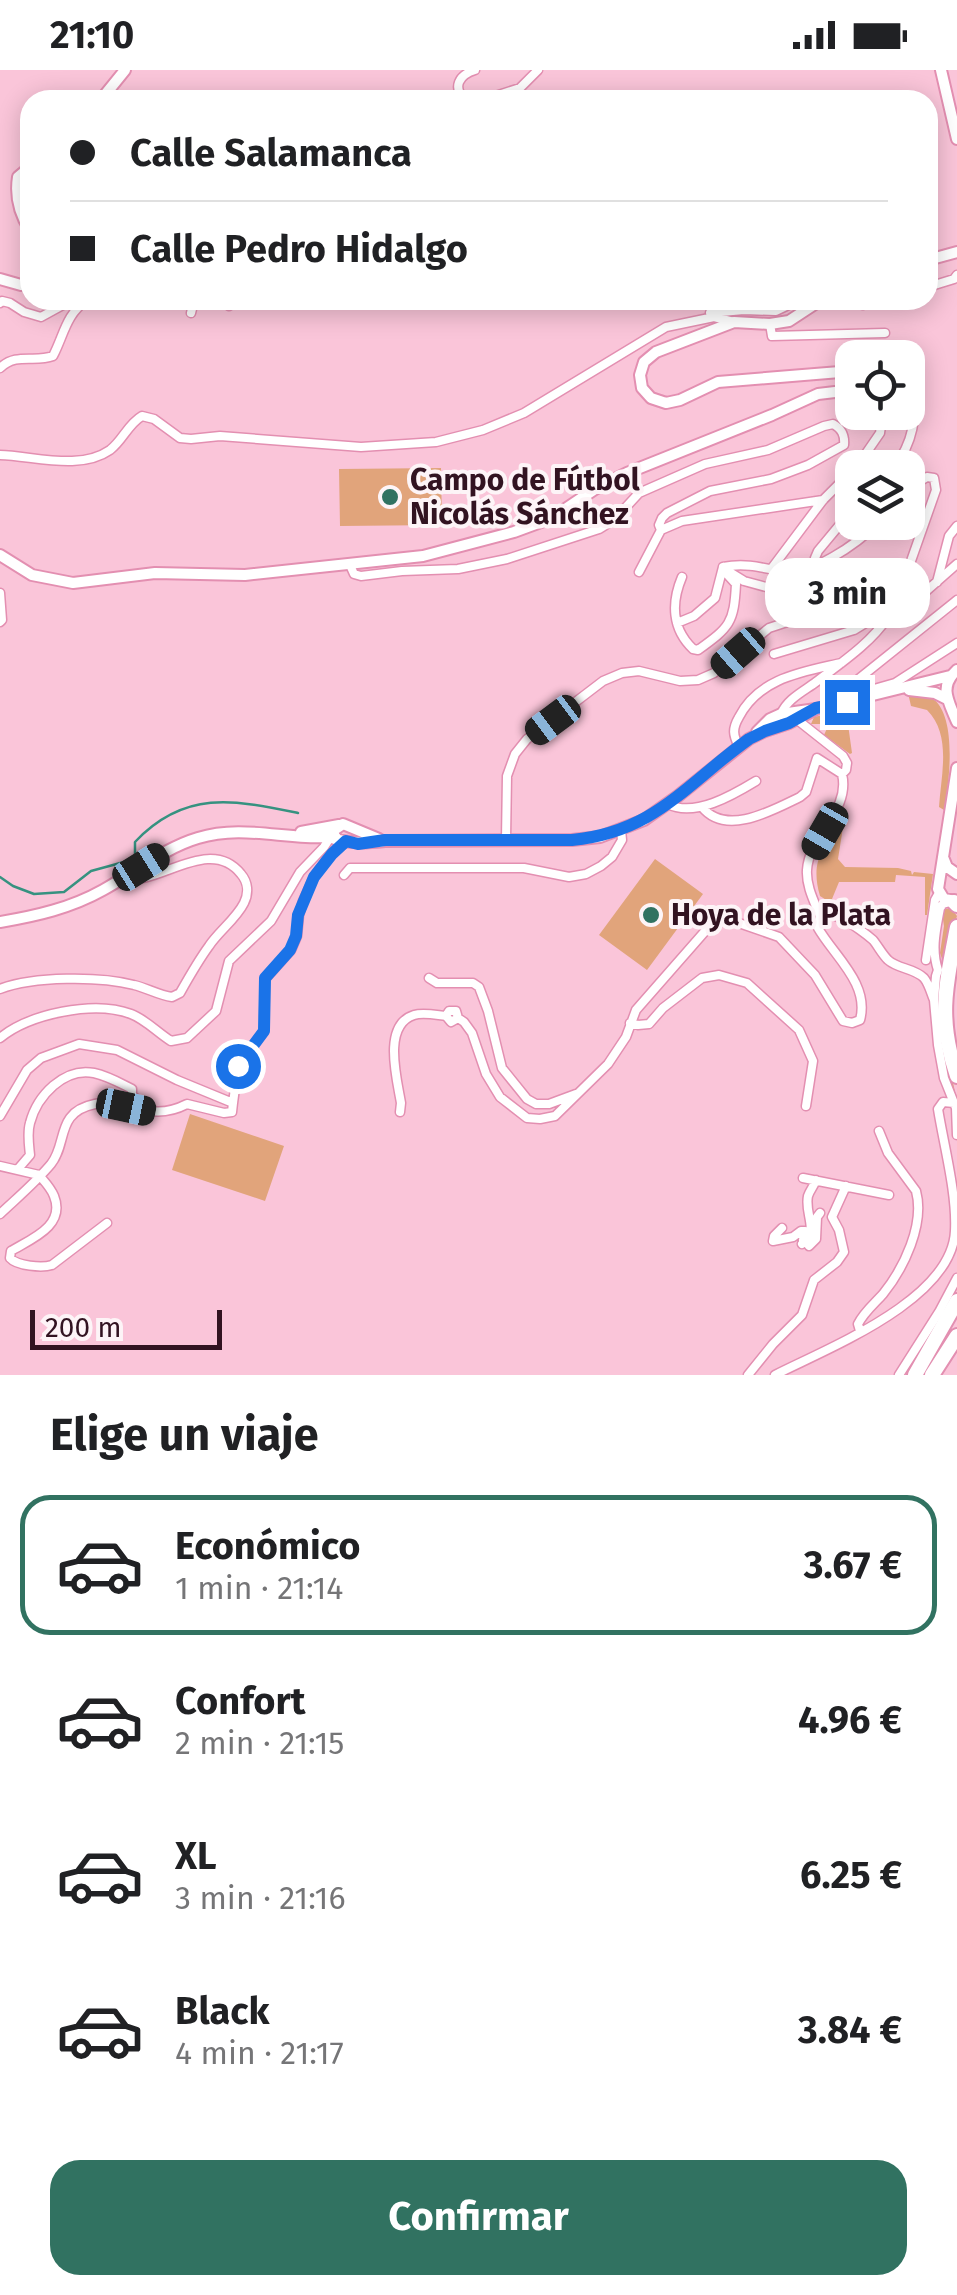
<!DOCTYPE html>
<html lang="es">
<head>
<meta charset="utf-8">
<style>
	:root { --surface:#fff; --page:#f2f2f2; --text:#202124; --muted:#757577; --line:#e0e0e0; --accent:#317261 }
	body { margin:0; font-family:"Fira Sans",sans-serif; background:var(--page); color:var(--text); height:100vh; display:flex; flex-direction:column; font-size:38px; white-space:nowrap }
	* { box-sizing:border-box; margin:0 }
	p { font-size:32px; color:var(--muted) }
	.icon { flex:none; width:55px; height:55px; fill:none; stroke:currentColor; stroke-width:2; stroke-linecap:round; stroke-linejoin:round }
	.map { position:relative; height:1305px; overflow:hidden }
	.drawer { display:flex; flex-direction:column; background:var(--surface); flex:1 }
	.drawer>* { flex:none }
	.guide { position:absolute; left:20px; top:20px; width:918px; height:220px; border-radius:30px; box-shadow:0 5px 25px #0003; display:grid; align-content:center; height:220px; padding:0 50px; background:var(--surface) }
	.buttons { position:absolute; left:835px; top:270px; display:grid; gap:20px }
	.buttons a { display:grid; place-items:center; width:90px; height:90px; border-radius:20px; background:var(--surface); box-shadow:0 5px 25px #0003; font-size:50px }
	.scale { position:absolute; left:30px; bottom:25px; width:192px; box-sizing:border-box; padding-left:10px; border:5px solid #321321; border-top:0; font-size:28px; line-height:35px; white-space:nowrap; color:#321321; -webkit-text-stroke:8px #fdf4f7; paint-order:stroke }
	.end { position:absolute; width:45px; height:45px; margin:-22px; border:12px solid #1a73e8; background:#fff; box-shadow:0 0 0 5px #fff }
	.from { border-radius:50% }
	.bubble { position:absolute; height:70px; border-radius:30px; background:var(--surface); box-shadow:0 5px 25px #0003; font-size:32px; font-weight:700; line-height:70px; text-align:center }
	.car { position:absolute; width:30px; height:60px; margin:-30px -15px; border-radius:12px; box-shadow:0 0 8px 2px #0007; background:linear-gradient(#222 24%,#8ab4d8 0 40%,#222 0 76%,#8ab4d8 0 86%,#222 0) }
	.guide b { display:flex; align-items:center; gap:35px; height:95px; font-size:38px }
	.guide b+b { border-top:2px solid var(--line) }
	.guide i { width:25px; height:25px; background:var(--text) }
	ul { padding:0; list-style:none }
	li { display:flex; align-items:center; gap:30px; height:140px; margin:0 20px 15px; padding:0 30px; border:5px solid transparent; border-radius:30px }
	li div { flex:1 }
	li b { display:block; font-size:38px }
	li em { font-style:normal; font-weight:700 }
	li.selected { border-color:var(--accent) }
	li>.icon { width:90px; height:90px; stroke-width:1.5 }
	h2 { padding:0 50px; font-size:45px; line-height:120px }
	.cta { display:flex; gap:20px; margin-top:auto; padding:20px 50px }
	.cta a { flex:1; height:115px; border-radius:30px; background:var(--accent); color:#fff; font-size:40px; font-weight:700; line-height:115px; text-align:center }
	.status { display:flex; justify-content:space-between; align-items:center; height:70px; padding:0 50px; background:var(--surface); direction:ltr }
	.status svg { height:28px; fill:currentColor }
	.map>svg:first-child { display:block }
	.green { fill:#e1a47b }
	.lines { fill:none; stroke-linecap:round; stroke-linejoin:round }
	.stream { stroke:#369280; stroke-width:2.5 }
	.street-casing { stroke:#e38fb1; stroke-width:11 }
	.secondary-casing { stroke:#e38fb1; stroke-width:14 }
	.highway-casing { stroke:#e38fb1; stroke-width:18 }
	.street { stroke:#fff; stroke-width:8 }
	.secondary { stroke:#fff; stroke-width:10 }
	.highway { stroke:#fff; stroke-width:14 }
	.route { stroke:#1a73e8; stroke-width:12 }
	.poi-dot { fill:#317261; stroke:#fdf4f7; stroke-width:4 }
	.labels { text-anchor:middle; stroke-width:8; stroke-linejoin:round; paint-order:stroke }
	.poi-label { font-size:30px; font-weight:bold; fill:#321321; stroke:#fdf4f7; text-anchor:start }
</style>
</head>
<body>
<div class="status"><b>21:10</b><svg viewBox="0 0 49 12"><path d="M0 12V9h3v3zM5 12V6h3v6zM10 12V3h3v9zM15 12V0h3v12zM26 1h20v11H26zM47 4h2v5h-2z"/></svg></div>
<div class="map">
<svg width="957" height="1305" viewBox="0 0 957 1305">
	<rect width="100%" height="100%" fill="#fac5d9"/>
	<!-- green -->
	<path class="green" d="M 441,398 L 442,455 L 340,456 L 339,399 Z
		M 908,623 C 915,624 925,624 932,628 C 957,645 950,709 944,740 L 939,737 C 941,705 952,665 927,640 L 911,636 Z
		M 846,640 L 852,683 L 850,684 L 824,665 L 829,654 L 811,654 L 814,647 Z
		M 837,751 L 844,751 L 838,789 L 845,797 L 898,798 L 911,801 L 912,805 L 914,802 L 933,804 L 927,845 L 925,845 L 925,807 L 896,805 L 895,812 L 839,812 L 832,829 L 838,833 L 842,840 L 820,826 C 810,792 823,780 837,751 Z
		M 655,789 L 703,824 L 647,900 L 599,865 Z
		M 951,838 L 957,846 C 952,863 941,879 946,897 L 950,999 L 957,1031 L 953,1027 L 946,998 L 938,936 L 938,920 L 944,895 L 940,883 L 944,856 L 942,843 L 945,839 Z
		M 190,1044 L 284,1076 L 265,1131 L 172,1100 Z"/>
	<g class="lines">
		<!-- stream -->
		<path class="stream" d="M 0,807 L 13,816 L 34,824 L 64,822 L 91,801 L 135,789 L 135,772 C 185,719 235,730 298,743"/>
		<defs>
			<path id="street" d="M 465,30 C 452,17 459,5 475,0
				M 483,30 L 520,18 L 538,0
				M 30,122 L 30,127
				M 928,217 L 954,209 L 957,205
				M 861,230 L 863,235 L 881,230
				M 0,233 L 2,231 L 10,233 L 24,242 L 41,247 L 72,230
				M 229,236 L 230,230
				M 191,243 L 193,235 L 203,230
				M 710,243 L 744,240 L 776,241 L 799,230
				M 770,254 L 772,266 L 885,263
				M 0,298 C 17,282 34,293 53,286 C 64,265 66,244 87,230
				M 0,385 C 34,386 80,401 110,380 C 123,370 128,354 142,346 L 154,349 L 180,368 L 191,369 L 220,366 L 361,377 L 436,372 L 483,360 L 524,343 L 666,257 L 714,247 L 734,252
				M 856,398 L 880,363 L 883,342
				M 894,398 C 911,375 921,344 908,318
				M 661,460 L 682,451 L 823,430
				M 818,493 L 815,488 L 818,481 L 852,440
				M 350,495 L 354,504 L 361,506 L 402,501 L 458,499 L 507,489 L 599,459 L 615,449 L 639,423 L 705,394 L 768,380 L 824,356 L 833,354 C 842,359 845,365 844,375 L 808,395 L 771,409 L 710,421 L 667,443 L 662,448 L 659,455 L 661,460 L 639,502
				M 723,497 C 744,493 760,497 779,501 C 810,508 858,473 879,452
				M 772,498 L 823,430 L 852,401
				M 731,503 L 744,511 L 777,520
				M 682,507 C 671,533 672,559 693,579 L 698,580 C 730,557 734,553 736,514 L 726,503 L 723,497
				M 937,512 L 949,466 L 957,456
				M 0,523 L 2,550 L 0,552
				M 891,529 L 892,523 L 905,508 L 936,420 L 934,408 L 927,407 L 908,418
				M 880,532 L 878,542 L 888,547 L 896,542 L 894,532
				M 897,536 L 916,530 L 957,494
				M 677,553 L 694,546 L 715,528 L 723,497
				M 774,584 L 854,560 L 880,544
				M 851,628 L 860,623 L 895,613 L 957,573
				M 839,633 L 846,619 L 957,530
				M 781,644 C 787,629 804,621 816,612 C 841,593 871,573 888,547
				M 739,677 C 733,665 732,659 739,647 C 759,608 802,602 841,593
				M 668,734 C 694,748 733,725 756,711
				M 702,737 C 726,767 773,740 800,727 L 806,722 L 817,688 L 842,704 L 846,700 L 847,693 L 843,686 L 795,648
				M 506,769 L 507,706 L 515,684 L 527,669 L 603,611 L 622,603 L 639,601 L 680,611 L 698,610 L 714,603 L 769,558 L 839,535 L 891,529
				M 344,805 L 350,798 L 524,798 L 569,807 L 586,804 L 601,796 L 612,787 L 622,770 L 621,760
				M 950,832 L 943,834 L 940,838 C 936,860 931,879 938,900 L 936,906 L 934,930 L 938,975 L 944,1008 L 956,1038 L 957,1065
				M 820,846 C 814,831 806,816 807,800 C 809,765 851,741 842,704
				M 926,890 L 935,830 L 939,823
				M 429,908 L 437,913 L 473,913 L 479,917 L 488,941 L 502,998 L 527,1029 L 536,1034 L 549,1034 L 576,1024
				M 0,919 C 33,906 100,906 134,915 C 147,918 158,925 172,927 L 180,923 C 189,907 198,891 209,876 C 219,861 236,849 244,833 C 249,823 248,812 241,804 C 209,764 156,818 123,808
				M 446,946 L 449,941 L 456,941 L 458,948 L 464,952 L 472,963 L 486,1004 L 500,1027 L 527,1048 L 540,1049 L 555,1046 L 608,994 L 626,967 L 636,940 L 707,859 L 723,851 L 733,851 L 779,867 L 815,905 L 843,951 L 852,953 L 860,950 C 870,914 834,886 818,858 C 816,826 862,860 873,870 C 878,876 882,884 888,890 C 898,899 914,898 924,908 C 929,914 931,923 934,930
				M 630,953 L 638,955 L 649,954 L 663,938 L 702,908 L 719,905 L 747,913 L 799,960 L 813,991 L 806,1036
				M 0,968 C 29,944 94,930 131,944 C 145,949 158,963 171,971 L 187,968 L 216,941 L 229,891 L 271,851 L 300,802 L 324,777 L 331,766
				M 233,1033 L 238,996 L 264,961 L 265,909 L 291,880 L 297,866 L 299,845 L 303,831 L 314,807 L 331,784 L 347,771
				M 400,1042 L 401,1033 C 397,1009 382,955 414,945 C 423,942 436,945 446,946 L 451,952 L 458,948
				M 0,1046 L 27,1000 L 41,988 L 79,974 L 117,980 L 177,1010 L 233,1033
				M 0,1096 L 39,1105
				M 18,1099 L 30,1085 C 29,1075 27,1063 30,1053 C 37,1026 64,997 94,1003 C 108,1006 120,1013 132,1019 L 132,1026 L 145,1034 L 148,1041
				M 39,1105 C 44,1111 51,1118 54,1126 C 66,1156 31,1169 11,1181 L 10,1188 C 17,1196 42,1198 52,1195 L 107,1153
				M 803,1108 L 889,1125
				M 0,1144 C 17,1128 36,1112 51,1094 C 68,1073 55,1042 95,1034 C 129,1027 148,1054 187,1034 L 224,1043 L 232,1042 L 233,1033
				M 782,1158 L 774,1166 L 773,1171 L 793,1167 L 801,1161 L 805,1161 L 803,1170
				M 802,1174 C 820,1161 804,1144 808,1126 C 810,1120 814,1116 816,1110
				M 809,1176 L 816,1169 L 817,1147 L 820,1143
				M 860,1261 L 858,1254 C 864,1242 874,1234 883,1224 C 904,1198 925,1154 916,1121 L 888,1083 L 879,1061
				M 748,1305 L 773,1274 L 802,1245 L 814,1210 L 837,1192 L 844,1182 L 839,1160 L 832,1147 L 846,1116
				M 775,1305 C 828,1278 952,1230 955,1161 C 957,1124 944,1076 938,1039 L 943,1032 L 954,1033
				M 899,1305 L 939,1242 L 957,1208"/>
			<path id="secondary" d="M 941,0 L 957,69
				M 95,30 L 104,26 L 125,0
				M 30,97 L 18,107 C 15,126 19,143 30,160
				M 928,190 L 957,182
				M 0,209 L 21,215 L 30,214
				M 821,230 L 789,251 L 770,254 L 734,252 L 656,282 L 644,292 L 640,305 L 642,318 L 651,328 L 666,333 L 680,330 L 718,312 L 852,301
				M 0,485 L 32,505 L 73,513 L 155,503 L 245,505 L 423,486 L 514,462 L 552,448 L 595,419 L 627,403 L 772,345 L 818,324 L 852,320
				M 957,600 C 938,617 949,632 957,652
				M 909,620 L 935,623 L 947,629
				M 757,662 L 770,649 L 781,644 L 816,639 L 950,606
				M 957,698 L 938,819 L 944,829 L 957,831
				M 301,762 L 339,755
				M 338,770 L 334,765 L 334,760 L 343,754 L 379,769
				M 943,787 L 947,797 L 957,804
				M 0,852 C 36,846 71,838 103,820 C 134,803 164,778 198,768 C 242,754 285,770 329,767 C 348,774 365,773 385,771 L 572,770 L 600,767 L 644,750 L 678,726 L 749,669 L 765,661 L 789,653 L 816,639"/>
			<path id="highway" d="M 954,832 L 957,835
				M 957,857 C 946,914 937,948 957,1006
				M 915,1305 L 957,1231
				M 932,1305 L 957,1266"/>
		</defs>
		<!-- street casing -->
		<use href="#street" class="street-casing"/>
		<!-- secondary casing -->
		<use href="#secondary" class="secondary-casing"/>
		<!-- highway casing -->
		<use href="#highway" class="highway-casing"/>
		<!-- street -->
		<use href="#street" class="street"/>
		<!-- secondary -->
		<use href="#secondary" class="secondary"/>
		<!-- highway -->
		<use href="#highway" class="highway"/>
	</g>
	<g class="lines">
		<!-- route -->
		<path class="route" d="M 238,996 L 264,961 L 265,908 L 290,880 L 296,866 L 298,845 L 314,807 L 332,784 L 346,771 L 358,774 L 385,770 L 572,770 C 655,762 686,714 749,669 L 765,661 L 789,653 L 816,638 L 847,632"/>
	</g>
	<!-- markers -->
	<g class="poi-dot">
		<circle cx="390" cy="427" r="10"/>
		<circle cx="651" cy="845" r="10"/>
	</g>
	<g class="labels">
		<!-- poi labels -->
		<g class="poi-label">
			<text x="410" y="420">Campo de Fútbol<tspan x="410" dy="34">Nicolás Sánchez</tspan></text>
			<text x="671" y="855">Hoya de la Plata</text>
		</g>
	</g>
</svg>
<div class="buttons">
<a><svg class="icon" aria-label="locate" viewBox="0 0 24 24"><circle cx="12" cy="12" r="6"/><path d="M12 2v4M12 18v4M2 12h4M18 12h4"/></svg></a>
<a><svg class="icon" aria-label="layers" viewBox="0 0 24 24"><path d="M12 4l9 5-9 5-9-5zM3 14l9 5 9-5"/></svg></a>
</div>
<div class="scale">200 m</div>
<i class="end from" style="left:238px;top:996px"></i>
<i class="end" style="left:847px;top:632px"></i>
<div class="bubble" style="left:765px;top:488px;width:165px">3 min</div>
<i class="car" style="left:738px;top:583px;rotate:229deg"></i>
<i class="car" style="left:553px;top:650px;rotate:233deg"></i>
<i class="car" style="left:825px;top:761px;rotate:210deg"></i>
<i class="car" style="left:141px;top:797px;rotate:58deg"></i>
<i class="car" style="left:126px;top:1037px;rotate:102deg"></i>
<div class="guide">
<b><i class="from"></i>Calle Salamanca</b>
<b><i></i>Calle Pedro Hidalgo</b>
</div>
</div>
<section class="drawer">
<h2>Elige un viaje</h2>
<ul>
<li class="selected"><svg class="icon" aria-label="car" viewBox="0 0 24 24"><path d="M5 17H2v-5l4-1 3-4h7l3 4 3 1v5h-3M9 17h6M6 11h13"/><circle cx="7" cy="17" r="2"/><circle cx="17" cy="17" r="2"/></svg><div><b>Económico</b><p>1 min · 21:14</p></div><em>3.67 €</em></li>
<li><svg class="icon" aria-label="car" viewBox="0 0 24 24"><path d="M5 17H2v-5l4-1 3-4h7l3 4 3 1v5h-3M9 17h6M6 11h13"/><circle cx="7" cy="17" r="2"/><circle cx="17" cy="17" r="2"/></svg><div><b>Confort</b><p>2 min · 21:15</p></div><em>4.96 €</em></li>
<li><svg class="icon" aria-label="car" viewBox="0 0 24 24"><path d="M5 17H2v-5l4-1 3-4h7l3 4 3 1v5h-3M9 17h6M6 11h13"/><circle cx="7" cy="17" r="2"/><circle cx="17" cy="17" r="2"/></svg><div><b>XL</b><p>3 min · 21:16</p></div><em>6.25 €</em></li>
<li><svg class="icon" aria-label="car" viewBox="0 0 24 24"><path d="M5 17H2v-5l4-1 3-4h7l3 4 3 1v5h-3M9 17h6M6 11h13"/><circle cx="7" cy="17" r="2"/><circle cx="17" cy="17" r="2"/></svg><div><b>Black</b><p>4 min · 21:17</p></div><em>3.84 €</em></li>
</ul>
<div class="cta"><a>Confirmar</a></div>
</section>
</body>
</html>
